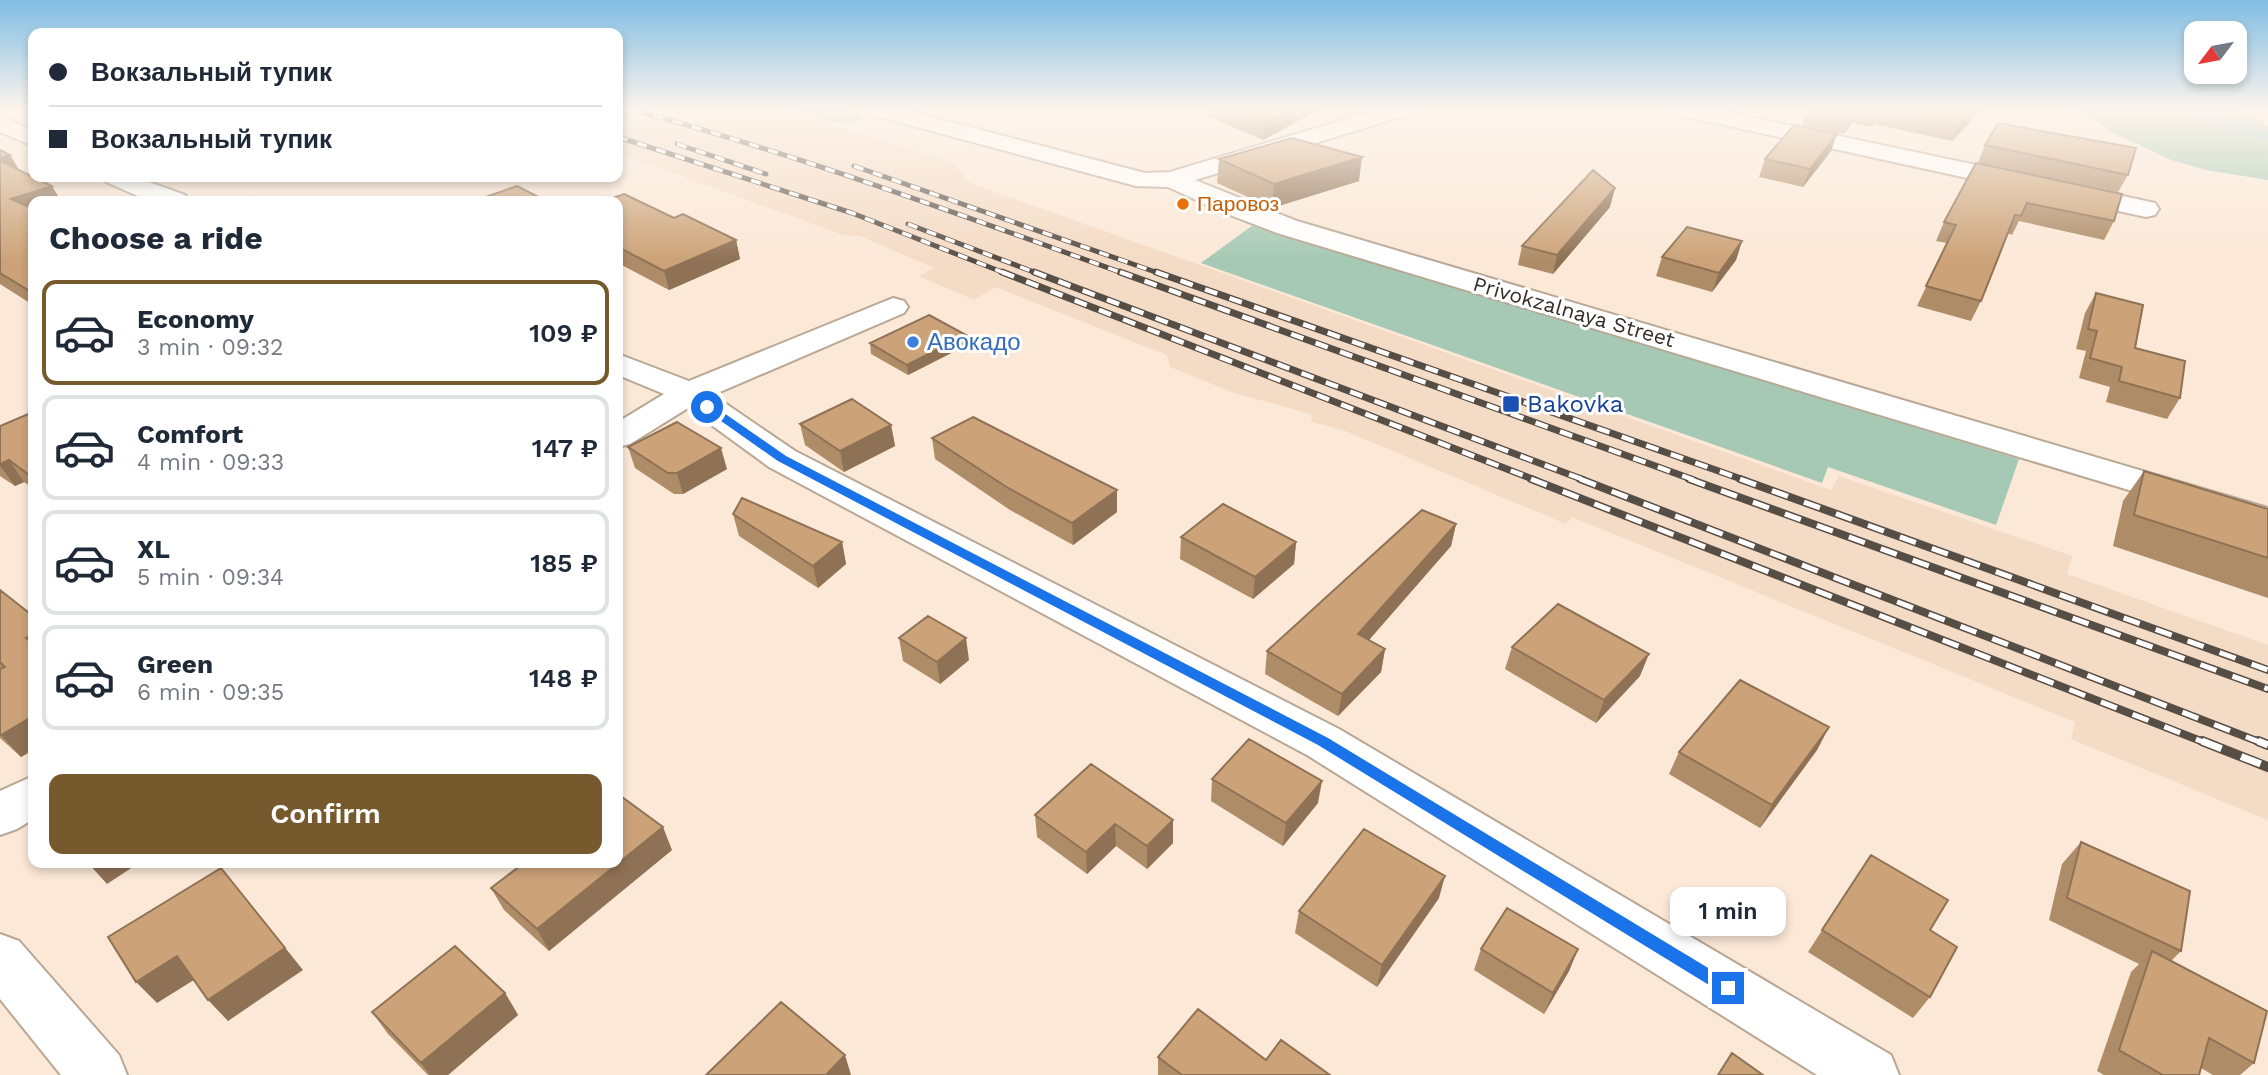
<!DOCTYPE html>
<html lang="en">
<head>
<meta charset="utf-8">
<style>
	:root { --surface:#fff; --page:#f2f2f3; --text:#1f2937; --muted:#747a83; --line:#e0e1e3; --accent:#765a2d }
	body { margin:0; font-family:"Work Sans",sans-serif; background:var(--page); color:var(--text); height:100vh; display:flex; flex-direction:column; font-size:26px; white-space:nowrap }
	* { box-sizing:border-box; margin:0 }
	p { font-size:23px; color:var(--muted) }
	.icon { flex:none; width:38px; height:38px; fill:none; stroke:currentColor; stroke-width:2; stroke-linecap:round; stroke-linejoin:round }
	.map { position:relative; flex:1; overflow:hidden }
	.side { position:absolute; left:28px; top:196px; width:595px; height:672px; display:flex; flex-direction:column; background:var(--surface); border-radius:14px; box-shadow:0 4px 10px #0003 }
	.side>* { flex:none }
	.hud { position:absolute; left:28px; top:28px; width:595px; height:154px; border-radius:14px; box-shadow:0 4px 10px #0003; display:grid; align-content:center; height:154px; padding:0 21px; background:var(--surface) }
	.needle { width:46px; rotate:238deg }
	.fabs { position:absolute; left:2184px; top:21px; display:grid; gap:14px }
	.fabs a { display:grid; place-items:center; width:63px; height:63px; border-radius:14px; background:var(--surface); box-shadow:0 4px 10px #0003; font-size:35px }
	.end { position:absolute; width:32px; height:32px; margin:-16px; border:9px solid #1a73e8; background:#fff; box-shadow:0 0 0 4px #fff }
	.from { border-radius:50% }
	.bubble { position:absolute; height:49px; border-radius:14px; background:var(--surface); box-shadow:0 4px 10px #0003; font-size:23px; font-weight:600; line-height:49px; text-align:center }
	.hud b { display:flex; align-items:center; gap:24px; height:66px; font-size:26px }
	.hud b+b { border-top:2px solid var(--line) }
	.hud i { width:18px; height:18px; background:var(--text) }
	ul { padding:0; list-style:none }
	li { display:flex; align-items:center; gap:21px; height:105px; margin:0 14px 10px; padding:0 7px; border:4px solid var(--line); border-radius:14px }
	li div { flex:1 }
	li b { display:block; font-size:26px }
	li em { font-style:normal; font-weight:600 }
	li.active { border-color:var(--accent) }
	li>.icon { width:63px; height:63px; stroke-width:1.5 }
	h2 { padding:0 21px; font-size:32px; line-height:84px }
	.cta { display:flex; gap:14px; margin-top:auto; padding:14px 21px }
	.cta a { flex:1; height:80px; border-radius:14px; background:var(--accent); color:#fff; font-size:28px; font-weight:600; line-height:80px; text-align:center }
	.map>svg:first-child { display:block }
	.built { fill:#f4dbc5 }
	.green { fill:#a5c9b4 }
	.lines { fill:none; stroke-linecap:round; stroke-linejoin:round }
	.stream { fill:#84cadc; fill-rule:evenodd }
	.minor-casing { stroke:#b9a796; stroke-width:4 }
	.minor { fill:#fff; fill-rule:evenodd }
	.rail-far3-casing { stroke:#564d45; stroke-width:5 }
	.rail-far2-casing { stroke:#564d45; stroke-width:7 }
	.rail-far1-casing { stroke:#564d45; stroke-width:8 }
	.rail-casing { stroke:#564d45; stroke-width:10 }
	.rail-far3 { stroke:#fff; stroke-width:3.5; stroke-dasharray:10; stroke-linecap:butt }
	.rail-far2 { stroke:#fff; stroke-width:4.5; stroke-dasharray:13; stroke-linecap:butt }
	.rail-far1 { stroke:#fff; stroke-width:5; stroke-dasharray:17; stroke-linecap:butt }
	.rail { stroke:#fff; stroke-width:7; stroke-dasharray:21; stroke-linecap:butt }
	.wall { fill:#af8c68 }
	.shaded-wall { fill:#8f7255 }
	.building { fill:#cca379; stroke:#8f7255; stroke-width:2 }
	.route { fill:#1a73e8 }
	.food-dot { fill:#e8710a; stroke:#fff; stroke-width:2.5 }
	.shop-dot { fill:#3f7fe0; stroke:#fff; stroke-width:2.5 }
	.transit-dot { fill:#1a4fb4; stroke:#fff; stroke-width:2.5 }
	.labels { text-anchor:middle; stroke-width:6; stroke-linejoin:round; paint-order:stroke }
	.far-food-label { font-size:21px; fill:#c56008; stroke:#fff; text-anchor:start }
	.far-street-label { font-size:21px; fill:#342d27; stroke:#fff }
	.shop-label { font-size:24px; fill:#366cbe; stroke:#fff; text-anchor:start }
	.transit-label { font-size:24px; fill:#164399; stroke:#fff; text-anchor:start }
</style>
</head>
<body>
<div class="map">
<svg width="2268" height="1075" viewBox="0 0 2268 1075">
	<rect width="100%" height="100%" fill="#fbe8d7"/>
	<!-- built -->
	<path class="built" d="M 618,110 L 785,110 L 825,122 L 953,163 L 970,183 L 1831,490 L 1839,476 L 2072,556 L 2067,574 L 2268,645 L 2268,820 L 2071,739 L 2075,722 L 1572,517 L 1566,524 L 1343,430 L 1312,422 L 1311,414 L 1234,393 L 1170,367 L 1167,355 L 995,287 L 974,300 L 919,276 L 934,268 L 860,236 L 843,235 L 618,153 Z"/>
	<!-- green -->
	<path class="green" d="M 796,110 L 847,110 L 859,113 L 862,119 C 846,132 814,115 796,110 Z
		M 2074,110 L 2243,110 L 2268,126 L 2268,180 L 2206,170 L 2171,160 L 2109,131 L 2095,120 Z
		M 1253,225 L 2019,459 L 1996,525 L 1828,467 L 1822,483 L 1201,263 Z"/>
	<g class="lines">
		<!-- stream -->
		<path class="stream" d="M 2193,110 L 2202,110 L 2268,136 L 2268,141 Z"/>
		<defs>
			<path id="minor" d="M 869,110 L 905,110 L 1145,173 L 1170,172 L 1376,110 L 1410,110 L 1407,115 L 1195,180 L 1297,221 L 2268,508 L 2268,532 L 1277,233 L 1222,212 L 1168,187 L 1136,186 L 872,115 Z
				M 1676,110 L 1717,110 L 2146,201 L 2155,203 L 2159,209 L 2155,215 L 2146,217 L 1687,117 L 1679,115 Z
				M 0,116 L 33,130 L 33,146 L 0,132 Z
				M 102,177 L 135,177 L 185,195 L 189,201 L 149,201 L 106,182 Z
				M 893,298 L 904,301 L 908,307 L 904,313 L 713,395 L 795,451 L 1339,729 L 1891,1055 L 1899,1075 L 1817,1075 L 1307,755 L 769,467 L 688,408 L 630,444 L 618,447 L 618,422 L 664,394 L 618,375 L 618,354 L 689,381 Z
				M 33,776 L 33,819 L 17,829 L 0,835 L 0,791 Z
				M 0,934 L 19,941 L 119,1055 L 127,1075 L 61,1075 L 0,999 Z"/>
		</defs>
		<!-- minor casing -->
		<use href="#minor" class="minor-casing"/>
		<!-- minor -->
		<use href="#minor" class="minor"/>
		<defs>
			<path id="rail-far3" d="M 634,110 C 801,156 962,215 1125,274
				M 618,137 L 852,213 L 1007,274
				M 677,144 L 766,174
				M 854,166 L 1161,274
				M 908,224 L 1039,274"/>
			<path id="rail-far2" d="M 1002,272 L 1535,480
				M 1034,272 L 1584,480
				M 1120,272 L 1694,480
				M 1156,272 L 1744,480"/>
			<path id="rail-far1" d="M 1531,479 L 2206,743
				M 1580,479 L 2262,743
				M 1689,479 L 2268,689
				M 1740,479 L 2268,670"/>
			<path id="rail" d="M 2202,741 L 2268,767
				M 2258,741 L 2268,745"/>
		</defs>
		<!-- rail-far3 casing -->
		<use href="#rail-far3" class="rail-far3-casing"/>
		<!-- rail-far2 casing -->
		<use href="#rail-far2" class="rail-far2-casing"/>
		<!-- rail-far1 casing -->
		<use href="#rail-far1" class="rail-far1-casing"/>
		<!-- rail casing -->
		<use href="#rail" class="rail-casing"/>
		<!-- rail-far3 -->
		<use href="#rail-far3" class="rail-far3"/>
		<!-- rail-far2 -->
		<use href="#rail-far2" class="rail-far2"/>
		<!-- rail-far1 -->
		<use href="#rail-far1" class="rail-far1"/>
		<!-- rail -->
		<use href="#rail" class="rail"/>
	</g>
	<!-- wall -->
	<path class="wall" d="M 16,110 L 33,110 L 33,115 Z
		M 1203,110 L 1318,110 L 1263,140 L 1203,114 Z
		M 1808,110 L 1981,110 L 1952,141 L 1874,124 L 1872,127 L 1852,123 L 1844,134 L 1802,125 Z
		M 1985,145 L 2128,175 L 2118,192 L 1978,163 Z
		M 0,150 L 10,155 L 19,170 L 33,201 L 33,305 L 0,284 Z
		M 1831,151 L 1803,187 L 1759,177 L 1765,159 Z
		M 1219,159 L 1359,181 L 1272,208 L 1217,183 Z
		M 1976,163 L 2114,221 L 2104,240 L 2019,221 L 2012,235 L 2007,233 L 1981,301 L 1971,321 L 1917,306 L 1947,243 L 1936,241 L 1944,222 Z
		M 618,201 L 674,218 L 736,240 L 740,259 L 669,290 L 618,263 Z
		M 1610,207 L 1553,274 L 1518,265 L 1522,246 Z
		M 1742,241 L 1736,260 L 1712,292 L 1656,276 L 1662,257 Z
		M 2096,293 L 2135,348 L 2180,398 L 2167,419 L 2106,402 L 2110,387 L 2079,378 L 2086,351 L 2076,349 L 2085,313 Z
		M 966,335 L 967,345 L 908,375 L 871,354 L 870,343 Z
		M 33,412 L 33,488 L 24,482 L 15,486 L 0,476 L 0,426 Z
		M 800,424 L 891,425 L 895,446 L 844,472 L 805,445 Z
		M 932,438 L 1117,512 L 1073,545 L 1010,510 L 935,459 Z
		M 628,447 L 727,469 L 683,494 L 674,494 L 635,468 Z
		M 2144,471 L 2268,509 L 2268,598 L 2113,546 L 2123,501 Z
		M 733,514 L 842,542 L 846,564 L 818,588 L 739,536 Z
		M 1456,524 L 1451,546 L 1369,640 L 1385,649 L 1381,672 L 1338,716 L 1265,674 L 1267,651 Z
		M 1181,537 L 1296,542 L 1294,564 L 1253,599 L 1180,559 Z
		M 0,590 L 33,616 L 33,750 L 21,757 L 0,738 Z
		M 899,638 L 969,660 L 940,684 L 903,661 Z
		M 1512,647 L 1640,676 L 1596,723 L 1505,669 Z
		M 1829,727 L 1817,750 L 1760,828 L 1669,774 L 1679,752 Z
		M 1091,764 L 1173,843 L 1147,869 L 1116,846 L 1087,874 L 1037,837 L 1035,815 Z
		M 1212,779 L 1318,803 L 1283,846 L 1211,801 Z
		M 2081,842 L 2181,951 L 2171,961 L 2254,1063 L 2240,1075 L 2213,1075 L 2201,1068 L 2199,1075 L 2104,1075 L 2097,1071 L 2131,972 L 2139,964 L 2049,920 L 2062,864 Z
		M 672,850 L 549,951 L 504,910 L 491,888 Z
		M 1871,855 L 1930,930 L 1930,997 L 1913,1018 L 1808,952 Z
		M 1439,898 L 1377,987 L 1295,933 L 1299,911 Z
		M 1481,949 L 1578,949 L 1569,971 L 1544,1014 L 1474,970 Z
		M 505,993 L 518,1015 L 448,1075 L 428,1075 L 388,1034 L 372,1012 Z
		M 1158,1057 L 1266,1060 L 1330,1075 L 1158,1075 Z"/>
	<!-- shaded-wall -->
	<path class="shaded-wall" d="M 1290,110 L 1318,110 L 1263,140 L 1264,123 Z
		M 1856,110 L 1857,110 L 1852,123 L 1844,134 L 1850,117 Z
		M 1879,110 L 1874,124 L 1872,127 L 1878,111 Z
		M 1973,110 L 1981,110 L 1952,141 L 1959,124 Z
		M 1837,134 L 1831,151 L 1803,187 L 1810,169 Z
		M 10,155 L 20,172 L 0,165 L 0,158 Z
		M 1362,157 L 1359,181 L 1272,208 L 1274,184 Z
		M 52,186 L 61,201 L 33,201 L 33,214 L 11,199 Z
		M 1615,188 L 1610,207 L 1553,274 L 1557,255 Z
		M 736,240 L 740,259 L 669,290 L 664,271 Z
		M 1742,241 L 1736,260 L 1712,292 L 1719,273 Z
		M 966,335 L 967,345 L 908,375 L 907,365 Z
		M 891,425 L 895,446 L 844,472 L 840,451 Z
		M 721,448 L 727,469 L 683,494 L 677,473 Z
		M 9,460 L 24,482 L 15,486 L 0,466 L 0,464 Z
		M 1117,490 L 1117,512 L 1073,545 L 1072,523 Z
		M 1456,524 L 1451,546 L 1354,657 L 1358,634 Z
		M 842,542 L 846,564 L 818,588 L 813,566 Z
		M 1296,542 L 1294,564 L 1253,599 L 1255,577 Z
		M 33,634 L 33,648 L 26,638 Z
		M 966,638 L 969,660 L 940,684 L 937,662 Z
		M 1385,649 L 1381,672 L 1338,716 L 1342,694 Z
		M 1649,654 L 1640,676 L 1596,723 L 1604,700 Z
		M 33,716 L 33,750 L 21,757 L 1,735 Z
		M 1829,727 L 1817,750 L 1760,828 L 1772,805 Z
		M 1322,781 L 1318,803 L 1283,846 L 1286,823 Z
		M 1173,820 L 1173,843 L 1147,869 L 1147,846 Z
		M 1115,824 L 1116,846 L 1087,874 L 1086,852 Z
		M 663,827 L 672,850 L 549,951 L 537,929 Z
		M 88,863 L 139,863 L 107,884 Z
		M 221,868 L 303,970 L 228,1021 L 208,1000 Z
		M 1445,876 L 1439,898 L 1377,987 L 1382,965 Z
		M 1578,949 L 1569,971 L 1544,1014 L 1553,993 Z
		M 177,956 L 197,978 L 157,1003 L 136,982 Z
		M 505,993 L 518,1015 L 448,1075 L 430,1075 L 421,1063 Z
		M 845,1055 L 851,1075 L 826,1075 Z"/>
	<!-- building -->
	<path class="building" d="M 1232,110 L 1290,110 L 1264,123 Z
		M 1813,110 L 1856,110 L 1850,117 Z
		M 1891,110 L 1973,110 L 1959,124 Z
		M 1998,123 L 2136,148 L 2128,175 L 1985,145 Z
		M 1794,125 L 1837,134 L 1810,169 L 1765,159 Z
		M 1292,138 L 1362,157 L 1274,184 L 1219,159 Z
		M 0,150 L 10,155 L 0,158 Z
		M 0,161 L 52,186 L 11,199 L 33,209 L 33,293 L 0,273 Z
		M 1976,163 L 2122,194 L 2114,221 L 2027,203 L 2021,216 L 2015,215 L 1981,301 L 1926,286 L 1956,225 L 1944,222 Z
		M 1593,170 L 1615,188 L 1557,255 L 1522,246 Z
		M 517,186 L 546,201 L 474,201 Z
		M 624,194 L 674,218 L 683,214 L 736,240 L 664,271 L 618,247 L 618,201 L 604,201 Z
		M 1687,227 L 1742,241 L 1719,273 L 1662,257 Z
		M 2096,293 L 2143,305 L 2135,348 L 2185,361 L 2180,398 L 2119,381 L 2122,367 L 2090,358 L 2097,331 L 2088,329 Z
		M 929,315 L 966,335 L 907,365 L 870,343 Z
		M 852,399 L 891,425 L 840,451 L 800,424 Z
		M 33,412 L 33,478 L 9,460 L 0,464 L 0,426 Z
		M 973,417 L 1117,490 L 1072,523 L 1008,488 L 932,438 Z
		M 677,422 L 721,448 L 677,473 L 668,473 L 628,447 Z
		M 2144,471 L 2268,509 L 2268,558 L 2134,515 Z
		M 742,498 L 842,542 L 813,566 L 733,514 Z
		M 1223,504 L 1296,542 L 1255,577 L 1181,537 Z
		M 1422,510 L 1456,524 L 1358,634 L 1385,649 L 1342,694 L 1267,651 Z
		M 0,590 L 33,616 L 33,634 L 26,638 L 33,644 L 33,716 L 1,735 L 0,734 L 0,669 L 5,667 L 0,662 Z
		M 1558,604 L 1649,654 L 1604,700 L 1512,647 Z
		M 928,616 L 966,638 L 937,662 L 899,638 Z
		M 1740,680 L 1829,727 L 1772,805 L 1679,752 Z
		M 1249,739 L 1322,781 L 1286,823 L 1212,779 Z
		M 1091,764 L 1173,820 L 1147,846 L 1115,824 L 1086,852 L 1035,815 Z
		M 618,794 L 663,827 L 537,929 L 491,888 L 524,863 L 618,863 Z
		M 1364,829 L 1445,876 L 1382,965 L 1299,911 Z
		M 2081,842 L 2190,891 L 2181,951 L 2067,898 Z
		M 1871,855 L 1948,900 L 1930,930 L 1957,947 L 1930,997 L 1822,930 Z
		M 221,868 L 285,948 L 208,1000 L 177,956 L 136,982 L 108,937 Z
		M 1507,908 L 1578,949 L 1553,993 L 1481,949 Z
		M 455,946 L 505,993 L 421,1063 L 372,1012 Z
		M 2152,951 L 2267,1011 L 2254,1063 L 2209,1038 L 2199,1075 L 2163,1075 L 2119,1050 Z
		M 781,1002 L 845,1055 L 826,1075 L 706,1075 Z
		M 1198,1009 L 1266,1060 L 1281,1040 L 1330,1075 L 1182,1075 L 1158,1057 Z
		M 1732,1053 L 1763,1075 L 1718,1075 Z"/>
	<!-- sky -->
	<linearGradient id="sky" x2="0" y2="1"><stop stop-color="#80bde3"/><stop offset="0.42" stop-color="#fdf5ed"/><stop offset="1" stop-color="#fdf5ed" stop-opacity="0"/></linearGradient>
	<rect width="2268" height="260" fill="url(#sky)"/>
	<!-- route -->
	<path class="route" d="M 704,404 L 711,404 L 786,456 L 1328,738 L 1733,983 L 1736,988 L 1733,993 L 1728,996 L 1722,993 L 1318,745 L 778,461 L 704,409 Z"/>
	<!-- markers -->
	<circle class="food-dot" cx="1183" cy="204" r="7"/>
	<circle class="shop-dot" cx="913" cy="342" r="7"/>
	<rect class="transit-dot" x="1502" y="395" width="18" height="18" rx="3.5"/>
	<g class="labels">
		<!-- far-food labels -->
		<g class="far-food-label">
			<text x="1197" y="211">Паровоз</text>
		</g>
		<!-- far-street labels -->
		<g class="far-street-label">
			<text transform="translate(1574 312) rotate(16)" y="7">Privokzalnaya Street</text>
		</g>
		<!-- shop labels -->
		<g class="shop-label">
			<text x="927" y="350">Авокадо</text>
		</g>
		<!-- transit labels -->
		<g class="transit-label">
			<text x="1527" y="412">Bakovka</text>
		</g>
	</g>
</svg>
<div class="fabs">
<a><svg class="needle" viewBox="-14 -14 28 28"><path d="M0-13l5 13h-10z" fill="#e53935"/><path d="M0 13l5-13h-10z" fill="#747a83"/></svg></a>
</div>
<i class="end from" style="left:707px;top:407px"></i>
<i class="end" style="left:1728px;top:988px"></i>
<div class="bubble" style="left:1670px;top:887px;width:116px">1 min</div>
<div class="hud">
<b><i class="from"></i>Вокзальный тупик</b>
<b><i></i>Вокзальный тупик</b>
</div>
<section class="side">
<h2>Choose a ride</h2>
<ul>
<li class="active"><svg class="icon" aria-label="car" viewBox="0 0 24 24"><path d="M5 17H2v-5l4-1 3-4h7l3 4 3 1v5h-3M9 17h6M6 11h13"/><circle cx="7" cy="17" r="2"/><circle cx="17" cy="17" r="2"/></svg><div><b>Economy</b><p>3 min · 09:32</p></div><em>109 ₽</em></li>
<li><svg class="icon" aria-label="car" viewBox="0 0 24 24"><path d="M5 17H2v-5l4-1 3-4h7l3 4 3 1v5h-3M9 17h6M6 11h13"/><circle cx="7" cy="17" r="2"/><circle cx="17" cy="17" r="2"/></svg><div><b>Comfort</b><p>4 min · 09:33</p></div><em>147 ₽</em></li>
<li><svg class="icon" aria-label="car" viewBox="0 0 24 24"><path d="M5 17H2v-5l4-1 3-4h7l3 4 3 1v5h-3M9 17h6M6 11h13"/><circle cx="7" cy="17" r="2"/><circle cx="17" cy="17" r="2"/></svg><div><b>XL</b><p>5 min · 09:34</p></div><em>185 ₽</em></li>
<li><svg class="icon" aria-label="car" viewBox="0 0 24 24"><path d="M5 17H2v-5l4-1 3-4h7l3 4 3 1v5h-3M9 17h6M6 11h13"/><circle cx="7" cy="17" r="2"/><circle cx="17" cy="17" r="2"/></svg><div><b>Green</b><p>6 min · 09:35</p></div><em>148 ₽</em></li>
</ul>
<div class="cta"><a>Confirm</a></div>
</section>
</div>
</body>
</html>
